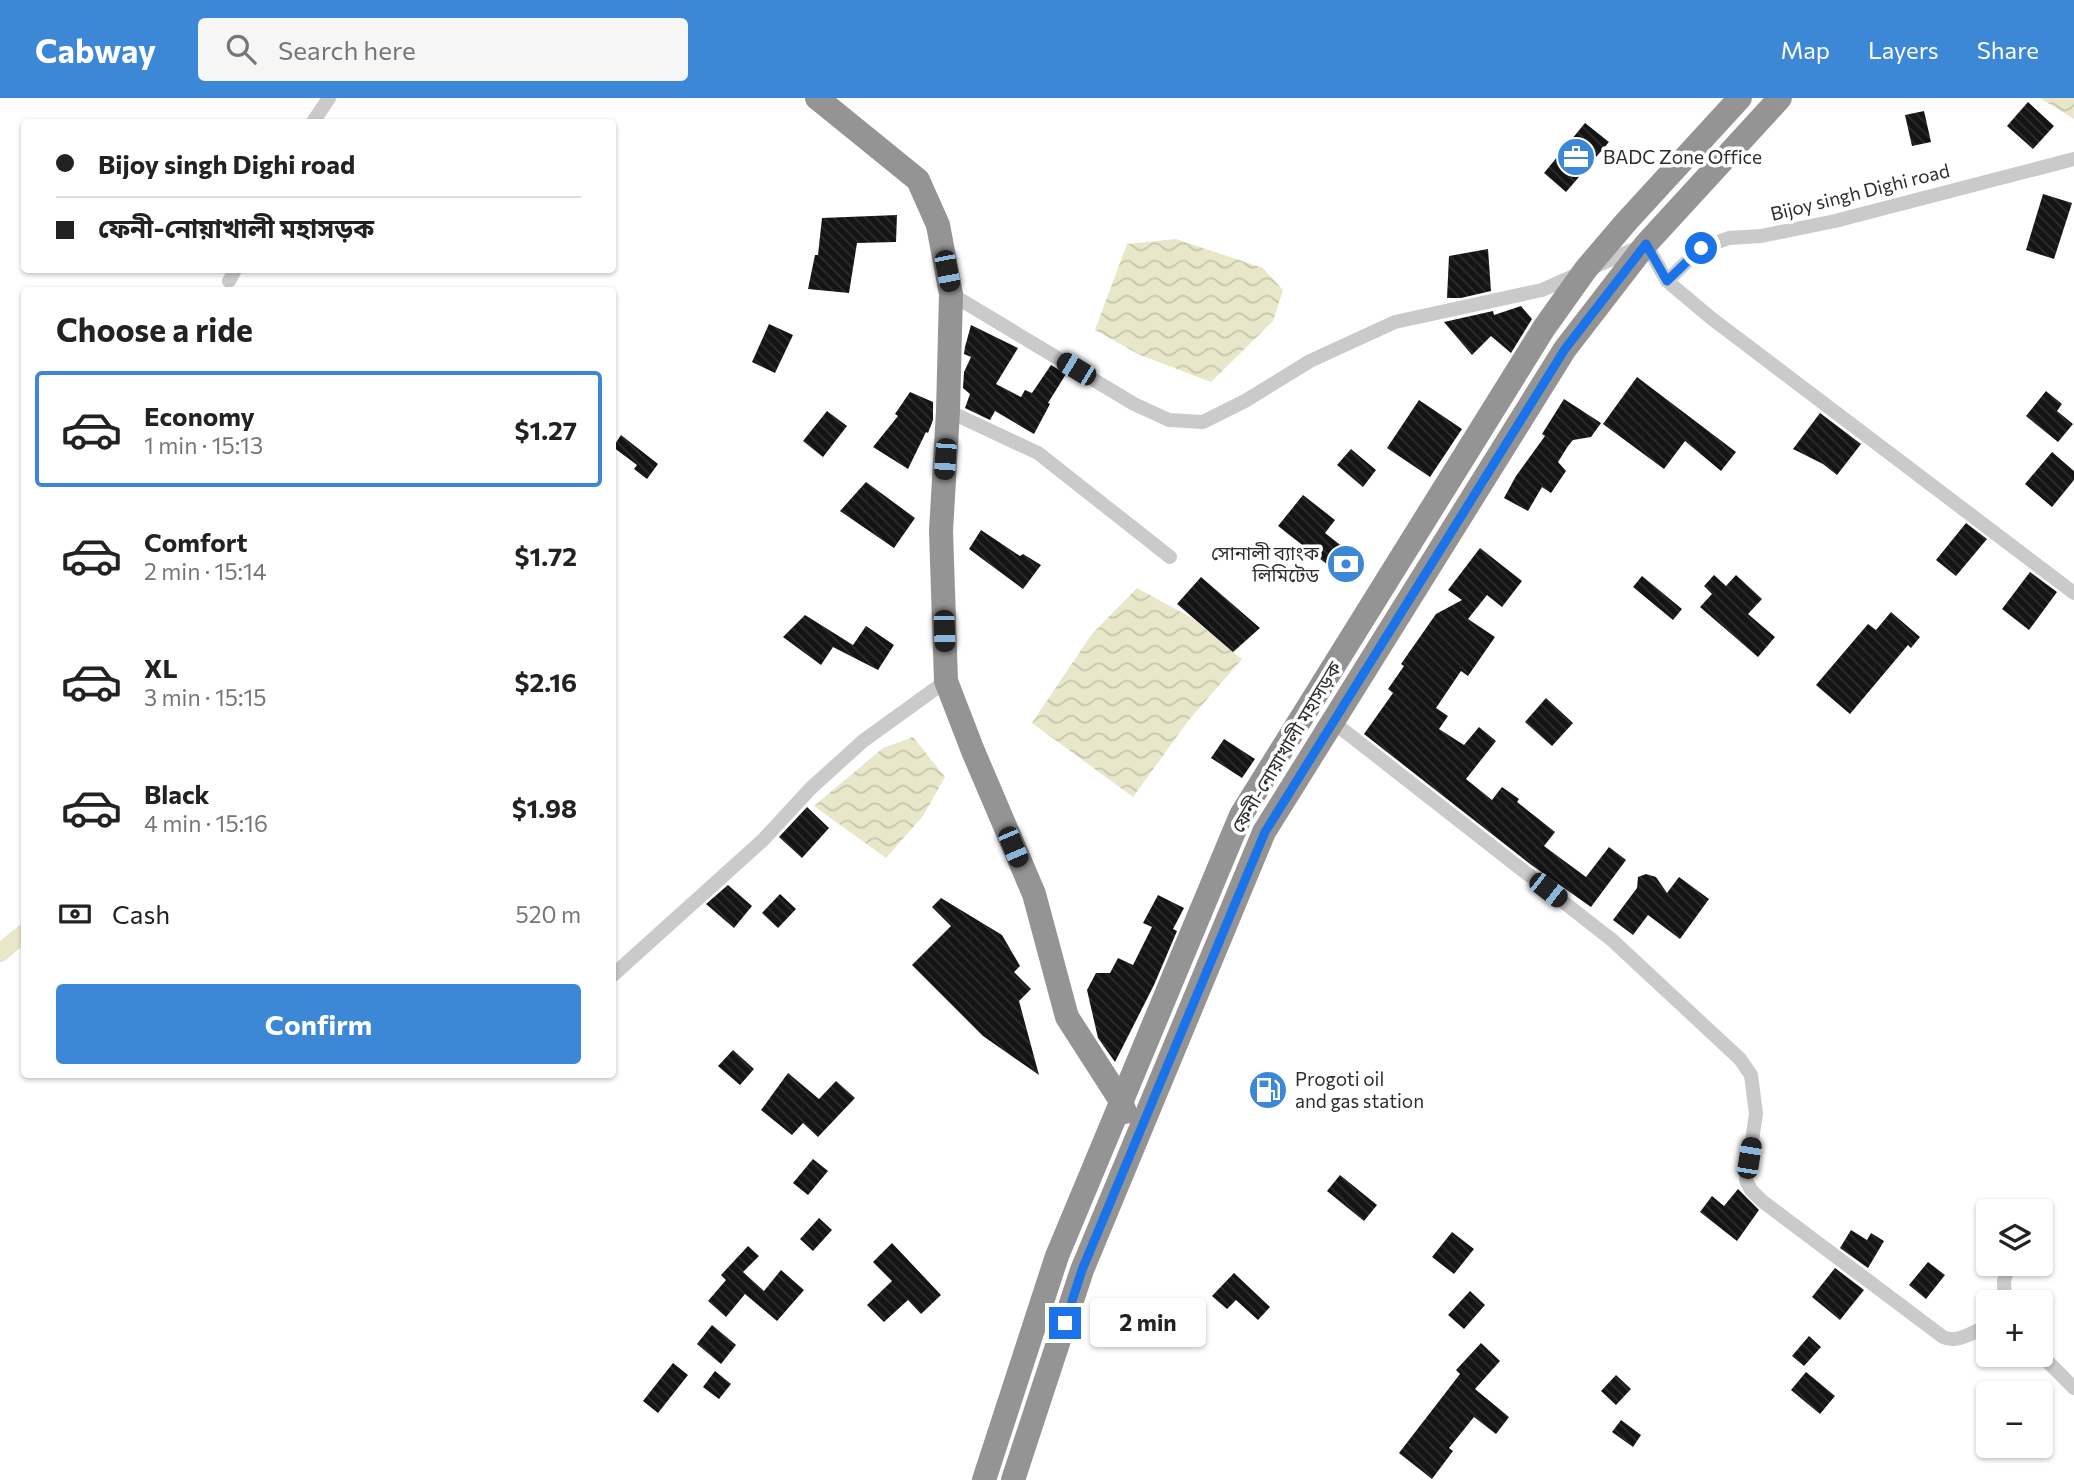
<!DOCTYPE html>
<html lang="en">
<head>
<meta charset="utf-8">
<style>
	:root { --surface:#fff; --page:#f6f6f6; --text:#222; --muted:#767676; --line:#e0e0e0; --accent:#3d88d6 }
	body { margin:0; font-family:Commissioner,"Noto Sans Bengali",sans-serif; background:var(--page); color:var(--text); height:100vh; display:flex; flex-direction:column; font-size:26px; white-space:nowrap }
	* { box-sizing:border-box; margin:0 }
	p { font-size:23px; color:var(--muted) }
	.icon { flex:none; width:38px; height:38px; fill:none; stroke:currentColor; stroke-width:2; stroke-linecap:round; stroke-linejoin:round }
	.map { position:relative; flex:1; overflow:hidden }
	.details { position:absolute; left:21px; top:189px; width:595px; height:791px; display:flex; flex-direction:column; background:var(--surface); border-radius:7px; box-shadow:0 2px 5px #0004 }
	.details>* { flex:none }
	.banner { position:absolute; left:21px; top:21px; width:595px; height:154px; border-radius:7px; box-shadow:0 2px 5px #0004; display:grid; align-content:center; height:154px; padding:0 35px; background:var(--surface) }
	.controls { position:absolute; left:1976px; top:1101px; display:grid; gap:14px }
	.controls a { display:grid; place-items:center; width:77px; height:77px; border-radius:7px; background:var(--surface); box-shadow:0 2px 5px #0004; font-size:35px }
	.end { position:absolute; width:32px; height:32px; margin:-16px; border:9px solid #1a73e8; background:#fff; box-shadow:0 0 0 4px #fff }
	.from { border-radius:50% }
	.bubble { position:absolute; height:49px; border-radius:7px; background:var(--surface); box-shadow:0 2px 5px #0004; font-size:23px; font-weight:700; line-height:49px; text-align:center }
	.car { position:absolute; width:21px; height:42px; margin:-21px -10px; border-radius:9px; box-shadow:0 0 5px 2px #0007; background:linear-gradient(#222 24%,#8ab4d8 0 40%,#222 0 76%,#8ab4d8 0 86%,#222 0) }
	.banner b { display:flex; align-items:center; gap:24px; height:66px; font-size:26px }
	.banner b+b { border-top:2px solid var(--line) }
	.banner i { width:18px; height:18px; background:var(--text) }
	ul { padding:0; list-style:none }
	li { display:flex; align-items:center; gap:21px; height:116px; margin:0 14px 10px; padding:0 21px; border:4px solid transparent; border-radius:7px }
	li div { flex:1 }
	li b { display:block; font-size:26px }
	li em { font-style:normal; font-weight:700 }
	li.on { border-color:var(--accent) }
	li>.icon { width:63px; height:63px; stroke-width:1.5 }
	h2 { padding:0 35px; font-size:32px; line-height:84px }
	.pay { display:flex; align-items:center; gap:18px; height:77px; padding:0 35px; font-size:26px }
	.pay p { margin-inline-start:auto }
	.cta { display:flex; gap:14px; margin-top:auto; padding:14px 35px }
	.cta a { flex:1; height:80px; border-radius:7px; background:var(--accent); color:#fff; font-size:28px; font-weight:700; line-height:80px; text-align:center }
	header { display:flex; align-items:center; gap:42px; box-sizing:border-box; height:98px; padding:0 35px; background:var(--accent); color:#fff }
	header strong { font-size:33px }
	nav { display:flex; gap:38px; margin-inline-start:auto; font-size:24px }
	.search { width:490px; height:63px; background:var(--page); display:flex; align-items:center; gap:18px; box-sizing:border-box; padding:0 24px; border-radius:7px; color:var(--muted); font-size:26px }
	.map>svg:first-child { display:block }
	.water { fill:url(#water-waves) }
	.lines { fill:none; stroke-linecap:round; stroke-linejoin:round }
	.canal { stroke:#e8e7c9; stroke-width:18 }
	.building { fill:url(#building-back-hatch) }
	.street { stroke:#cacaca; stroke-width:14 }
	.highway { stroke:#949494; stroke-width:24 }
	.route { stroke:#1a73e8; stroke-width:9 }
	.labels { text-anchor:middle; stroke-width:7; stroke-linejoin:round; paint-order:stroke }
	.poi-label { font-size:19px; fill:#2d2d2d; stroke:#fff; text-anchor:start }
	.street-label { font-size:19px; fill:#2d2d2d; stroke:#fff }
</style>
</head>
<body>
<header>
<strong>Cabway</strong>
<div class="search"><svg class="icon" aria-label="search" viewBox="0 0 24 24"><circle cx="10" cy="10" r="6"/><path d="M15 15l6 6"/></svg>Search here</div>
<nav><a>Map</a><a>Layers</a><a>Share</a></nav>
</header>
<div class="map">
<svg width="2074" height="1382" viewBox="0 0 2074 1382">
	<defs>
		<pattern id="water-waves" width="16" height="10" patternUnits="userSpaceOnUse" patternTransform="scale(1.75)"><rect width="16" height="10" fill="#e8e7c9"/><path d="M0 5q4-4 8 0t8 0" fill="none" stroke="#c7c6ad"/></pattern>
		<pattern id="building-back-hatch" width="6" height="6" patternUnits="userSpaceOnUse" patternTransform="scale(1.75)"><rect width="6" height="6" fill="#141414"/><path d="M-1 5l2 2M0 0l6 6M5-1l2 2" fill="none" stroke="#2e2e2e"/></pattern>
	</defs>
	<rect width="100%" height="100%" fill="#fff"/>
	<!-- water -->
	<path class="water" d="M 2039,0 L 2074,0 L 2074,21 L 2040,0 Z
		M 1176,141 L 1263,170 L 1283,192 L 1273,223 L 1211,284 L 1140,257 L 1095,232 L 1127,146 Z
		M 1137,490 L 1192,520 L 1242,561 L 1188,623 L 1133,699 L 1032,625 L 1091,537 Z
		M 913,639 L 945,679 L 923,718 L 886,760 L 814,708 L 883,650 Z"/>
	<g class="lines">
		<!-- canal -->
		<path class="canal" d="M 0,855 L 24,835"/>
	</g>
	<!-- building -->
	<path class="building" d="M 2028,4 L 2054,28 L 2033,51 L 2007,28 Z
		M 1924,13 L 1931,44 L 1912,48 L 1905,17 Z
		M 1585,25 L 1609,44 L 1566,94 L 1544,75 Z
		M 2043,96 L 2072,105 L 2054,161 L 2026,152 Z
		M 897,117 L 896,144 L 857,145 L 849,195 L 808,191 L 815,157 L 818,157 L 822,120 Z
		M 1488,151 L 1491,193 L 1461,200 L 1447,200 L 1449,158 Z
		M 1521,208 L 1532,221 L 1511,255 L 1491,238 L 1472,257 L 1444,224 L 1493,213 L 1494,217 Z
		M 769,226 L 793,237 L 775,275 L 752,264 Z
		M 971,227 L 1018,250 L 996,286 L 1021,299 L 1025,292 L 1032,295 L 1051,267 L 1066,276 L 1048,305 L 1050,306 L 1034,336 L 995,313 L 990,322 L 965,310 L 970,296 L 963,290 L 964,274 L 971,259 L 964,256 L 965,249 Z
		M 1637,279 L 1736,354 L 1721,373 L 1685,343 L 1664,371 L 1603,326 Z
		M 2046,293 L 2062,306 L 2057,313 L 2073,326 L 2058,344 L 2026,318 Z
		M 910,294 L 933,304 L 933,322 L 928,335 L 926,334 L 908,371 L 873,349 L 898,318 L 895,316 Z
		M 1564,301 L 1601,325 L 1591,339 L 1573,342 L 1568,348 L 1558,364 L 1566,373 L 1551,395 L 1542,389 L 1528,413 L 1504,400 L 1516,378 L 1545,338 L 1542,336 Z
		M 1419,302 L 1462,331 L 1430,379 L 1387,350 Z
		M 827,313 L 847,328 L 823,359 L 803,343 Z
		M 1820,315 L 1861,346 L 1837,377 L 1823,366 L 1793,351 Z
		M 621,337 L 658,366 L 647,381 L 634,371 L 637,367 L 613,349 Z
		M 1351,351 L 1376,372 L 1363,389 L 1337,367 Z
		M 2052,354 L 2074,373 L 2074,382 L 2052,409 L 2025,386 Z
		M 866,384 L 915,420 L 894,450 L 840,413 Z
		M 1303,397 L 1335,422 L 1325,435 L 1366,467 L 1351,485 L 1278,428 Z
		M 1966,425 L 1987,441 L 1956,478 L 1936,462 Z
		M 981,432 L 1020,458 L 1023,456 L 1041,467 L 1023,491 L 969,451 Z
		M 1480,450 L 1522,483 L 1502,509 L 1487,497 L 1468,521 L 1495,539 L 1468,578 L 1461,573 L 1436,610 L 1448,618 L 1439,631 L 1464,647 L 1479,629 L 1496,643 L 1466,681 L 1492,702 L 1502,689 L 1519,701 L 1517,704 L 1555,734 L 1544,748 L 1586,779 L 1609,749 L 1626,762 L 1591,809 L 1530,766 L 1364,636 L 1393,595 L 1388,591 L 1404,568 L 1401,566 L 1436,516 L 1462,502 L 1448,492 Z
		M 2030,474 L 2057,494 L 2029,532 L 2002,511 Z
		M 1714,477 L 1726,488 L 1736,477 L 1762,501 L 1748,516 L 1775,539 L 1758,559 L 1700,509 L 1712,496 L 1704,488 Z
		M 1642,478 L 1682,511 L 1673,522 L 1633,489 Z
		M 1201,479 L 1260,530 L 1233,554 L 1177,506 Z
		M 1891,514 L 1920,539 L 1911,550 L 1908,547 L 1850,616 L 1816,587 L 1868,526 L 1876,532 Z
		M 805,517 L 853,547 L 866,528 L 894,547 L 878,572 L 833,549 L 821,567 L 783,539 Z
		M 1546,600 L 1573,625 L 1552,648 L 1525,624 Z
		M 1224,641 L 1255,661 L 1242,680 L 1211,660 Z
		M 807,709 L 829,730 L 802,760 L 779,739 Z
		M 1646,776 L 1656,779 L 1667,795 L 1679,779 L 1709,801 L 1680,841 L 1648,817 L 1633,837 L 1613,822 L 1637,790 L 1638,779 Z
		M 728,787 L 752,808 L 734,830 L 706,806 Z
		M 780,796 L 796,811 L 778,830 L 762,815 Z
		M 1158,797 L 1184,810 L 1173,831 L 1177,833 L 1154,887 L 1115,964 L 1098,940 L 1087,892 L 1096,875 L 1110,875 L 1118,860 L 1133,867 L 1152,829 L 1143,825 Z
		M 941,800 L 1002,837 L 1020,868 L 1014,874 L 1031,891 L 1019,903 L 1039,977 L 983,938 L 912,867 L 951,828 L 932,809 Z
		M 733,952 L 754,971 L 740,987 L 718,968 Z
		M 788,975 L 819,1001 L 836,983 L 855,1000 L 818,1039 L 803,1025 L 792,1037 L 761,1012 Z
		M 813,1061 L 828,1073 L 808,1097 L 793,1085 Z
		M 1340,1077 L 1377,1107 L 1364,1123 L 1327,1093 Z
		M 1738,1091 L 1759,1112 L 1737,1143 L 1700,1114 L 1712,1098 L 1724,1108 Z
		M 819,1120 L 832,1132 L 813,1153 L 800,1141 Z
		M 1851,1132 L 1867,1142 L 1871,1135 L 1884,1143 L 1868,1170 L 1840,1150 Z
		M 1452,1134 L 1474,1151 L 1454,1176 L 1432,1159 Z
		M 892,1145 L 941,1197 L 921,1216 L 908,1202 L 884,1224 L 867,1207 L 892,1183 L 873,1164 Z
		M 748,1148 L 759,1158 L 743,1174 L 764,1193 L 781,1172 L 804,1192 L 777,1223 L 745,1196 L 726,1219 L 708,1203 L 726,1182 L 721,1177 Z
		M 1928,1164 L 1945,1177 L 1926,1201 L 1909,1187 Z
		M 1835,1170 L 1864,1192 L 1840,1222 L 1812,1199 Z
		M 1234,1175 L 1270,1209 L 1258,1222 L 1236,1202 L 1227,1211 L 1212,1198 Z
		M 1470,1193 L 1485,1207 L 1464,1231 L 1448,1217 Z
		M 712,1227 L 736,1247 L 721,1266 L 697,1246 Z
		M 1809,1238 L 1821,1249 L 1804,1268 L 1792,1258 Z
		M 1481,1245 L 1500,1263 L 1475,1291 L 1509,1319 L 1496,1336 L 1474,1319 L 1449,1350 L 1453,1353 L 1432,1381 L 1399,1355 L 1460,1276 L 1456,1272 Z
		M 673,1265 L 688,1277 L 658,1315 L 643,1303 Z
		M 715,1273 L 731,1286 L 719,1301 L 703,1289 Z
		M 1806,1274 L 1835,1298 L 1820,1316 L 1791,1292 Z
		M 1616,1277 L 1631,1291 L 1616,1307 L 1601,1293 Z
		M 1621,1322 L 1641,1337 L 1633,1349 L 1612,1334 Z"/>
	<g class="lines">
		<!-- street -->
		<path class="street" d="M 313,24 L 329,0
			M 229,183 L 235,172
			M 1667,183 L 1701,150 L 1729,140 L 1761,138 L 1835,123 L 2074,61
			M 951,196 L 1134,306 L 1169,322 L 1203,324 L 1245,303 L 1310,263 L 1395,224 L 1542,192 L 1646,146 L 1667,183 L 1711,220 L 2074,495
			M 948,313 L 1038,355 L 1170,459
			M 1333,624 L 1612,842 L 1740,961 L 1751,977 L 1756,1016 L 1746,1082 L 1751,1092 L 1762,1103 L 1943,1239 C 1958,1246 1974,1233 1988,1228
			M 612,878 L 763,742 L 811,690 L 863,643 L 946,583
			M 2005,1204 L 2004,1183 L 2009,1166
			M 2040,1256 L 2074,1290"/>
		<!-- highway -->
		<path class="highway" d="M 817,0 L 918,82 L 938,127 L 951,196 L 948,313 L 941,433 L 946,583 L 973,653 L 1034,796 L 1067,919 L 1121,1003 L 1125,1014
			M 984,1382 L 1057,1158 L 1241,717 L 1544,230 L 1586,171 L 1627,123 L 1740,0
			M 1013,1382 L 1082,1172 L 1264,734 L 1565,251 L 1646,146 L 1780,0"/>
	</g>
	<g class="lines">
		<!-- route -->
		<path class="route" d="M 1065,1225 L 1082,1172 L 1265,734 L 1565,251 L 1646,146 L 1667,183 L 1701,150"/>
	</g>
	<!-- icons -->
	<defs>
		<symbol id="office-disc" viewBox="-11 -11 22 22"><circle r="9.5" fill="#3d88d6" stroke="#fff"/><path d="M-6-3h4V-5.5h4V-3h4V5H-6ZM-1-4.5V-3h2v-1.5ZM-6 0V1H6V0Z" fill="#fff"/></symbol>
		<symbol id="bank-disc" viewBox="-11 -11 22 22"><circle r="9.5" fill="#3d88d6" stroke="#fff"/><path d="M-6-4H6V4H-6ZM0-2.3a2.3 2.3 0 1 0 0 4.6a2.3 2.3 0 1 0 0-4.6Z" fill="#fff"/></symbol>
		<symbol id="fuel-disc" viewBox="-11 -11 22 22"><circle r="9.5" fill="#3d88d6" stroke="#fff"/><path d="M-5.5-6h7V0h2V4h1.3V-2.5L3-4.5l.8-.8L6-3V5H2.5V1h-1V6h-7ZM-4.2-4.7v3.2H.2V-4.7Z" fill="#fff"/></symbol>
	</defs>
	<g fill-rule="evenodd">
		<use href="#office-disc" x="1554" y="37" width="44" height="44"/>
		<use href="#bank-disc" x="1324" y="444" width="44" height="44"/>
		<use href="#fuel-disc" x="1246" y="970" width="44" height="44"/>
	</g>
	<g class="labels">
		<!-- poi labels -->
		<g class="poi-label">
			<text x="1603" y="66">BADC Zone Office</text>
			<text x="1319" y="462" text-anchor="end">সোনালী ব্যাংক<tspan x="1319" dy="22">লিমিটেড</tspan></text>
			<text x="1295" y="988">Progoti oil<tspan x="1295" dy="22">and gas station</tspan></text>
		</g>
		<!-- street labels -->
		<g class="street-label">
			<text transform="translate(1860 94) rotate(-14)" y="7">Bijoy singh Dighi road</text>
			<text transform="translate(1286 649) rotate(-59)" y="7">ফেনী-নোয়াখালী মহাসড়ক</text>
		</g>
	</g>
</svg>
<div class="controls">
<a><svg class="icon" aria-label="layers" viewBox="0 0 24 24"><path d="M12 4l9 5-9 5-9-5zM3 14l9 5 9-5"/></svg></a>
<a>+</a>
<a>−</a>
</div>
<i class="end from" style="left:1701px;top:150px"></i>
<i class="end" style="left:1065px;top:1225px"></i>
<div class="bubble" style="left:1090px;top:1200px;width:116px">2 min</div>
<i class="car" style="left:947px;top:173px;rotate:169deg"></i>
<i class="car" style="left:1076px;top:271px;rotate:301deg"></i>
<i class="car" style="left:945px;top:361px;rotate:184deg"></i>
<i class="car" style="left:944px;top:533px;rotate:178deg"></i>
<i class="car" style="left:1013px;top:749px;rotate:157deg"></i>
<i class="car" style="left:1548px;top:792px;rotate:128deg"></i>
<i class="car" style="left:1749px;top:1060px;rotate:9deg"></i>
<div class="banner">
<b><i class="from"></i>Bijoy singh Dighi road</b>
<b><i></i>ফেনী-নোয়াখালী মহাসড়ক</b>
</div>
<section class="details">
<h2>Choose a ride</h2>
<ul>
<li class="on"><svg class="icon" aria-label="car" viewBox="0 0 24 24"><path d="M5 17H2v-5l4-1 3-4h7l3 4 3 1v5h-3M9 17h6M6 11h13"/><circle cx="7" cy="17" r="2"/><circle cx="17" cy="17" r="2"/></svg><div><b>Economy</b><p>1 min · 15:13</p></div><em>$1.27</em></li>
<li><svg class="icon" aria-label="car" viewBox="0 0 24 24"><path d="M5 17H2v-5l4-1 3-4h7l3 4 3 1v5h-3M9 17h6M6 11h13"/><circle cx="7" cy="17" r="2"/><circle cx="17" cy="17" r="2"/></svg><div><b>Comfort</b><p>2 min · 15:14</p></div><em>$1.72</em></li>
<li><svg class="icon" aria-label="car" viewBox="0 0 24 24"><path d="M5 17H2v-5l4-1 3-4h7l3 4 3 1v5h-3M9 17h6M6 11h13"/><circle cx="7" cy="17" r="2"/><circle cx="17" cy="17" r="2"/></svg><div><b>XL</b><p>3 min · 15:15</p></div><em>$2.16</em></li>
<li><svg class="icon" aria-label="car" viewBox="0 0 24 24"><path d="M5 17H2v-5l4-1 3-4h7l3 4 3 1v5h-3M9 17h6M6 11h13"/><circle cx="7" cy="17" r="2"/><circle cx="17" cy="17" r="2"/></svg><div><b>Black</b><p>4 min · 15:16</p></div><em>$1.98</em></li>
</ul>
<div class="pay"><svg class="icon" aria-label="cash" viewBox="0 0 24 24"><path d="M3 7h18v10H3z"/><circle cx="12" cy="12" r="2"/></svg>Cash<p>520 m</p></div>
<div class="cta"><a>Confirm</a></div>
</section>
</div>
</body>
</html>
